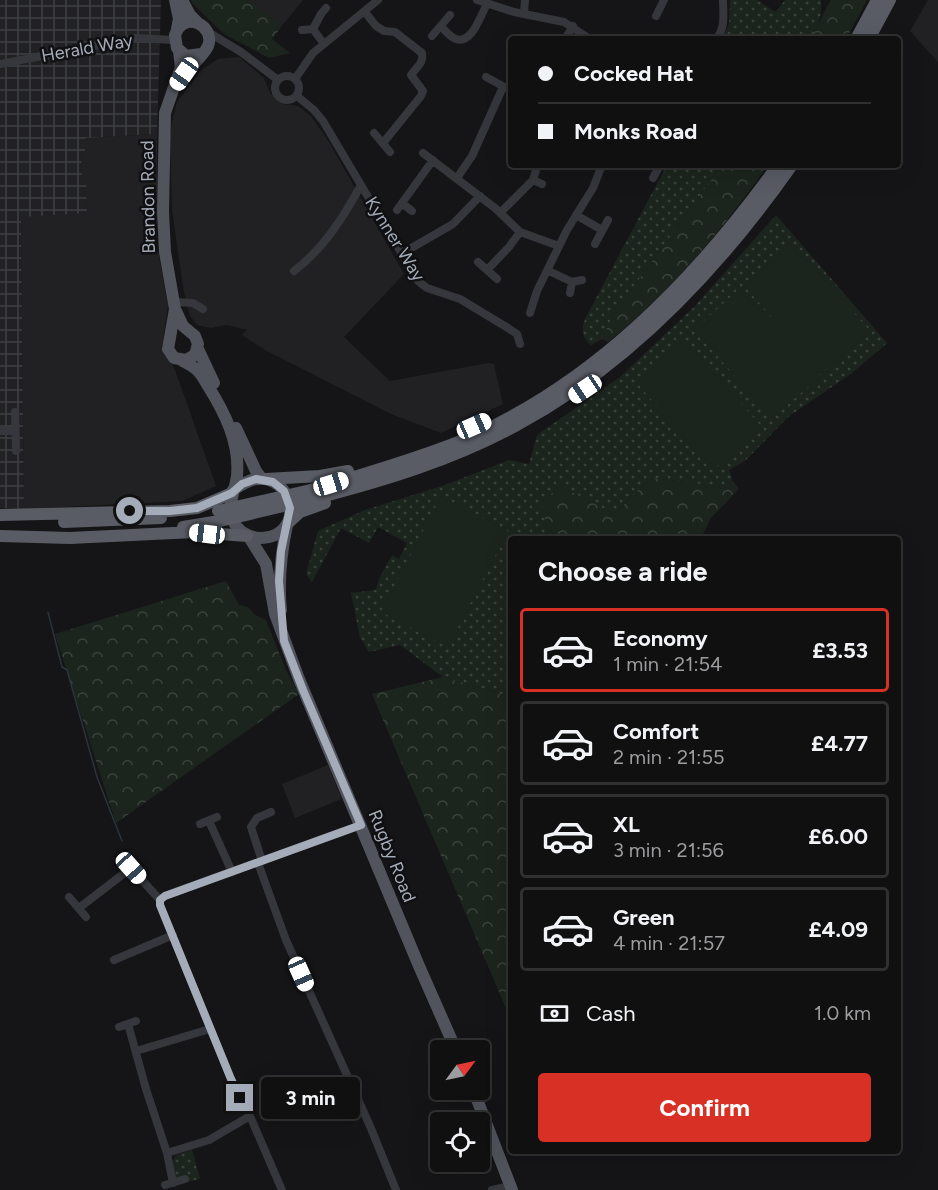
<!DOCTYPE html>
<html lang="en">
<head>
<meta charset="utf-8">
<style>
	:root { --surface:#101011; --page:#1e1e1f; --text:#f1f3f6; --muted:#9c9d9f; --line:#303031; --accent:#d93025 }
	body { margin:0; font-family:Figtree,sans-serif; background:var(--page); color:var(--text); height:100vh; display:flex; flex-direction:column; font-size:22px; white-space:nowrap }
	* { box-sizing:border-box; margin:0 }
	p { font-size:20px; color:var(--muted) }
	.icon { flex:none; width:33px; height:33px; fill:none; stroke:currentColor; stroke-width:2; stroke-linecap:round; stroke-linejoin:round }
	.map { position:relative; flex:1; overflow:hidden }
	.side { position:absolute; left:508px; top:536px; width:393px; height:618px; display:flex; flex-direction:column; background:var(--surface); border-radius:6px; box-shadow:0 6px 24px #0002,0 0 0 2px var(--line) }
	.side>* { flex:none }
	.top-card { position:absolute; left:508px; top:36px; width:393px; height:132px; border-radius:6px; box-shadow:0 6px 24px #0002,0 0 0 2px var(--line); display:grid; align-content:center; height:132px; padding:0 30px; background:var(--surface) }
	.needle { width:39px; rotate:57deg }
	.fabs { position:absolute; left:430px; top:1040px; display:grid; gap:12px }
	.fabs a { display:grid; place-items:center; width:60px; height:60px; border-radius:6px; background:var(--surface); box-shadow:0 6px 24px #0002,0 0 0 2px var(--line); font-size:30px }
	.end { position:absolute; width:27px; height:27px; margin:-14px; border:8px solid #a5acb9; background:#111; box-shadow:0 0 0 3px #111 }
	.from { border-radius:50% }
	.bubble { position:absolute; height:42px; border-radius:6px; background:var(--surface); box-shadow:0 6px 24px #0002,0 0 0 2px var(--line); font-size:20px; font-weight:700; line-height:42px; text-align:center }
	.car { position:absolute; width:18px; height:36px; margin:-18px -9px; border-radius:8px; box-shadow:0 0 4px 2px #0007; background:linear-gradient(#fff 24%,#345 0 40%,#fff 0 76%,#345 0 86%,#fff 0) }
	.top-card b { display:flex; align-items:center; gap:21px; height:57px; font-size:22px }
	.top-card b+b { border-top:2px solid var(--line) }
	.top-card i { width:15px; height:15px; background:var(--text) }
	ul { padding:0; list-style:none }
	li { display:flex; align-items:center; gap:18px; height:84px; margin:0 12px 9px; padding:0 18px; border:3px solid var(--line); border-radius:6px }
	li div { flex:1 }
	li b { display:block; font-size:22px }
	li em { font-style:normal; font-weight:700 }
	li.on { border-color:var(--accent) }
	li>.icon { width:54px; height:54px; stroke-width:1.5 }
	h2 { padding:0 30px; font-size:27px; line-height:72px }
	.pay { display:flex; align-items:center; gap:15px; height:66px; padding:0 30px; font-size:22px }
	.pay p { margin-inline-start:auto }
	.button { display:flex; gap:12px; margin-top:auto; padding:12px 30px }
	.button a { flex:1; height:69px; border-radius:6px; background:var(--accent); color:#fff; font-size:24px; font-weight:700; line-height:69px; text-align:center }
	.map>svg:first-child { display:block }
	.built { fill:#212124 }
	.industrial { fill:url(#industrial-grid) }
	.grass { fill:url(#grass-dots) }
	.forest { fill:url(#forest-crowns) }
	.garden { fill:#1c251d }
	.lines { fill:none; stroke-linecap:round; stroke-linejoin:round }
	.stream { stroke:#2a343c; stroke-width:1.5 }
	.minor { stroke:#35373c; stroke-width:8 }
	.primary { stroke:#51545c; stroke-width:12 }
	.trunk { stroke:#595c65; stroke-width:12 }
	.trunk-bridge { stroke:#595c65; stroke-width:12 }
	.route { stroke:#a5acb9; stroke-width:8 }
	.labels { text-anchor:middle; stroke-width:5; stroke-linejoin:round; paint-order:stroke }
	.street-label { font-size:18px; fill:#a5acb9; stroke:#101012 }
</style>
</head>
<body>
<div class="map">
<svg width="938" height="1190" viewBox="0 0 938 1190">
	<defs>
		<pattern id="industrial-grid" width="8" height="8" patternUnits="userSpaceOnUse" patternTransform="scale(1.5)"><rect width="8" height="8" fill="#212124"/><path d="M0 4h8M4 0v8" fill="none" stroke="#3e3f42"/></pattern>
		<pattern id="grass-dots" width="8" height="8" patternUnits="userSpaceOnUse" patternTransform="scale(1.5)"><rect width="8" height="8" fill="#1c251d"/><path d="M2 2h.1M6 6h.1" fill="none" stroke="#3a423c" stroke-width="1.8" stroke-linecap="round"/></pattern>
		<pattern id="forest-crowns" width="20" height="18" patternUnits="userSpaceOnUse" patternTransform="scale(1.5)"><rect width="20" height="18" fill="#1c251d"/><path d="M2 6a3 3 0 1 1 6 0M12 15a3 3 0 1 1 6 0" fill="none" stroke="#3a423c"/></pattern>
	</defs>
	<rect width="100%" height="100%" fill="#151517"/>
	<!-- built -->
	<path class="built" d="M 250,0 L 303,0 L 281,27 Z
		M 928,0 L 938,0 L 938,62 L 910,31 Z
		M 239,57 L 264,78 L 270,93 L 283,104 L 298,106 L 311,116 L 329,142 L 404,274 L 344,337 L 390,381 L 488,363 L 494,364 L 503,404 L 441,433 L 391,414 L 265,350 L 242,335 L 247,330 L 227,325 L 211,328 L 197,325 L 190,316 L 184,293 L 172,210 L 170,137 L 172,122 L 177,102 L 201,70 L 218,59 Z
		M 157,134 L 157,246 L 168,305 L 162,348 L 175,370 L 216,486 L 182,501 L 24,509 L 21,216 L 87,212 L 85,177 L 82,177 L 81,151 L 84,138 Z
		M 328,765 L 342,799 L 295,818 L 282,784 Z"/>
	<!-- industrial -->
	<path class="industrial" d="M 0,0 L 161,0 L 157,134 L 85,138 L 85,151 L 81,152 L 82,177 L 86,177 L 87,213 L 21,217 L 24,509 L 0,508 Z"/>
	<!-- grass -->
	<path class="grass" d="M 730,0 L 757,0 L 776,12 L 785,0 L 821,0 C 822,17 819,25 810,39 L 722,39 L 729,24 Z
		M 667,165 L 722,165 L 613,315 L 602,339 L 591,345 C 582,338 581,330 585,319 Z
		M 776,215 L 887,343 L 852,373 L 788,417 L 746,460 L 729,470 L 733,482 L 739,489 L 653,478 L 630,497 L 616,515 L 560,486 L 548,529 L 561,538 L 512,538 L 511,697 L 443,677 L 400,645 L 369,652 L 360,637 L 351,593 L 376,590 L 379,579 L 392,555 L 399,559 L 407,543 L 378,527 L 369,543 L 341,528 L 312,582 L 306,574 L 318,531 L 365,510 L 445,485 L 509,460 L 529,464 L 537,435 L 620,377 L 694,307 Z
		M 192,1150 L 200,1179 L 187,1182 L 185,1177 L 176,1178 L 173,1173 L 175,1172 L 173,1161 L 176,1155 Z"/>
	<!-- forest -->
	<path class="forest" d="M 191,0 L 250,0 L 281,27 L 272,39 L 290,53 L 269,58 L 224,34 L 193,4 Z
		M 831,0 L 867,0 L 846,39 L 810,39 C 818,26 823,13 831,0 Z
		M 722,165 L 768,165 C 722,230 671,292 608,342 L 602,339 L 613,315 Z
		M 653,478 L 739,489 L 711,518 L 701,538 L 561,538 L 548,529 L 541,504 L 560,486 L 616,515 L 630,497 Z
		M 226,581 L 239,605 L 248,607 L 255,615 L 266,620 L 285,668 L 299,694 L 116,823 L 55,634 Z
		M 443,677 L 511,697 L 511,1020 L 372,694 Z"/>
	<!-- garden -->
	<path class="garden" d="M 792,243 L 871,332 L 822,373 L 744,286 Z
		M 741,287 L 821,376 L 772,418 L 694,330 Z
		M 683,340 L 763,428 L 712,470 L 636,382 Z
		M 441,496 L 508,531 L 448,647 L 381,612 Z"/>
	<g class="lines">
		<!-- stream -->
		<path class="stream" d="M 48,612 L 62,667 L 67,670 L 97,777 L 122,841"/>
		<!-- minor -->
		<path class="minor" d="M 477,0 L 514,12 L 564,22 L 590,39
			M 365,12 L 376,26 L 384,31 L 395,32 L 422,53 C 424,64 416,67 411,75 L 423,91 L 421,96 L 383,143
			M 524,14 L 525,0
			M 656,16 L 664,0
			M 441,26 C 445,31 451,37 456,39 C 472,45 481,14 487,4
			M 313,29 L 321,14 L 326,8
			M 313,29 L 324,44
			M 302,30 L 313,29
			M 208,32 L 241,52 L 278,80
			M 432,36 L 450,15
			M 565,39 L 573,26
			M 716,39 C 726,28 723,14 723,0
			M 0,64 L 136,38 L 174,40
			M275 88a12 12 0 1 1 24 0a12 12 0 1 1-24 0Z
			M 486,77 L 512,91
			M 295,79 L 313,53 L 378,0
			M 297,96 L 314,110 L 323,121 L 418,281 L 427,288 L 460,299 L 508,328 L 517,334 L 520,344
			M 374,133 L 390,152
			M 423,153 L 495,208 L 520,232 L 559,246
			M 457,178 L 472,156 L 503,87
			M 653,178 L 660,165
			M 533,180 L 542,184
			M 403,204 L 412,211
			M 397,210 L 433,160
			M 500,213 L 533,180 L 536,170
			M 576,215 L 602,230
			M 595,244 L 608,220
			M 401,254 L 453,224 L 480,196
			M 478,262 L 497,279
			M 487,270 L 509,247 L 520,232
			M 294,271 C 324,248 343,218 361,185
			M 549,271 L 572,282
			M 570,293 L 572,282 L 582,280
			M 174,302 L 193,303 L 203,309
			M 530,313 L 537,291 L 567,230 L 593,188 L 602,165
			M 15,412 L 16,451
			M 0,431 L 15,431
			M 209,821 L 232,872
			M 200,824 L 217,817
			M 262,861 L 251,827 L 257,818 L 271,812
			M 258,863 L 286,940 L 370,1126 L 396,1190
			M 69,897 L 86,917
			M 160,900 L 160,905 L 231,1079 L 250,1116 L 282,1190
			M 160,900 L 164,896 L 361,825
			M 79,908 L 131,868 L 160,900
			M 114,960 L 173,935
			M 128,1024 L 146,1089 L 167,1153 L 173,1183
			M 119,1027 L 136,1021
			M 136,1051 L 210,1029
			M 167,1153 L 209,1140 L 250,1116
			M 165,1185 L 185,1179
			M 492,1190 L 510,1186"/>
		<!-- primary -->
		<path class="primary" d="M 175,0 L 179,19 L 177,29
			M 182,0 L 190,15 L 198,23
			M 180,79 C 187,69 204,56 208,46 C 216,26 184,9 175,35 L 177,48 L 186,56 L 201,54
			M 175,309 L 168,349 L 174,358 L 186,360 L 195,355 L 198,344 L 195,336 L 183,326 L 175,309 L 165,252 L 163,212 L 165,113 L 181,67 L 179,51
			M 198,349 L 214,383
			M 183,361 C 188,364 194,367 198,371 C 202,375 205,381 208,386 C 225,413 240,443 237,476 C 235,492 227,503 233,520 C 241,542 278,545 288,522 C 297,502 280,476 257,479 C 248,480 241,485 233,490
			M 236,428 L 256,471 L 262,479
			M 249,537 L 266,564 L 275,614 L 299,679 L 419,966 L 456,1050
			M 281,610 C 278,581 281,553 287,525
			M 473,1089 L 512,1190"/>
		<!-- trunk -->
		<path class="trunk" d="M 856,39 L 877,0
			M 869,39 L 890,0
			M 266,479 L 320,476 L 348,471
			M 311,490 C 360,475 410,461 458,442 C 592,387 695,280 778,165
			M 313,499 C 383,481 453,460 517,425 C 630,364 719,269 792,165
			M 0,515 L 170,511 L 197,508 L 232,493
			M 64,522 L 161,518
			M 288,523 L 300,512 L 325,503
			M 183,527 L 220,521
			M 0,536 L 70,538 L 194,532 L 247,536"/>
		<!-- trunk-bridge -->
		<path class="trunk-bridge" d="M 218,511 L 311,490
			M 220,521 L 313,499"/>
	</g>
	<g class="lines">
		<!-- route -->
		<path class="route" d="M 130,511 L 170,511 L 197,508 L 232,493 L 242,484 L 256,479 L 273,482 L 284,491 L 290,508 L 281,551 L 279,581 L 284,641 L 303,690 L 361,825 L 165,896 L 160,900 L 160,905 L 231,1079 L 240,1098"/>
	</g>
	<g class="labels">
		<!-- street labels -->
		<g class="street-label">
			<text transform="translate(87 48) rotate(-10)" y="6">Herald Way</text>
			<text transform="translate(148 197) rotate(-91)" y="6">Brandon Road</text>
			<text transform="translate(395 239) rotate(58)" y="6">Kynner Way</text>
			<text transform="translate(392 856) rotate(68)" y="6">Rugby Road</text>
		</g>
	</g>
</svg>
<div class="fabs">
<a><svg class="needle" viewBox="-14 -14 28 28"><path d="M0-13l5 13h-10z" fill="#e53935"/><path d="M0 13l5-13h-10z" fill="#9c9d9f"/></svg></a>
<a><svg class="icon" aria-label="locate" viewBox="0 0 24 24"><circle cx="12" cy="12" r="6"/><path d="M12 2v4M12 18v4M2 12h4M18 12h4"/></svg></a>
</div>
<i class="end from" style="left:130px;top:511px"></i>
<i class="end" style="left:240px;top:1098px"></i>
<div class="bubble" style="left:261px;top:1077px;width:99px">3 min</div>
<i class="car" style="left:184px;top:74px;rotate:215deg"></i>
<i class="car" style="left:585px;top:389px;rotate:236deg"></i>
<i class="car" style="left:474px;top:426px;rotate:66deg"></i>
<i class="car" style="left:331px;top:484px;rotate:73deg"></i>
<i class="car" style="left:207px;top:534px;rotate:277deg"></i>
<i class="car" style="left:131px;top:868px;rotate:138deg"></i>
<i class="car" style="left:301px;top:974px;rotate:156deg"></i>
<div class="top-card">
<b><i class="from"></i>Cocked Hat</b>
<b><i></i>Monks Road</b>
</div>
<section class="side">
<h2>Choose a ride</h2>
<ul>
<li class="on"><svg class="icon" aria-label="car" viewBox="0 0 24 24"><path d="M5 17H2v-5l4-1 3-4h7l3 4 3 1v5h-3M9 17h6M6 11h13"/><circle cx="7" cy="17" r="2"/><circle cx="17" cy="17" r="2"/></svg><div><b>Economy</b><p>1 min · 21:54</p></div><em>£3.53</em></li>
<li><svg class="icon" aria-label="car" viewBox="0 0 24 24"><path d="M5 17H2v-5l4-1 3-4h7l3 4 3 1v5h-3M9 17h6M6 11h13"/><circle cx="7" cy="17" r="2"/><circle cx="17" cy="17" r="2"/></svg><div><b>Comfort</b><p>2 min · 21:55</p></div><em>£4.77</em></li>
<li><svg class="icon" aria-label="car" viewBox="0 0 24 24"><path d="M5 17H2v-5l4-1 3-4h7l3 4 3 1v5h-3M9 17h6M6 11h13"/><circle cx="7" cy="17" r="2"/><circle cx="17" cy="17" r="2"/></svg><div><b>XL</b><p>3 min · 21:56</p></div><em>£6.00</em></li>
<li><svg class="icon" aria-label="car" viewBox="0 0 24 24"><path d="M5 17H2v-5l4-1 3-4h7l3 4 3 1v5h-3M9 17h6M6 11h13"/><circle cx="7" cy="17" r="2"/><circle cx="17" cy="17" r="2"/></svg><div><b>Green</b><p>4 min · 21:57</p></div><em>£4.09</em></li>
</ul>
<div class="pay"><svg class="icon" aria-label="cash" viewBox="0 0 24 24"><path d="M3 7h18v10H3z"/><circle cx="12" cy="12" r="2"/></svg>Cash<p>1.0 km</p></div>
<div class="button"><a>Confirm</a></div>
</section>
</div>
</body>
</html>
